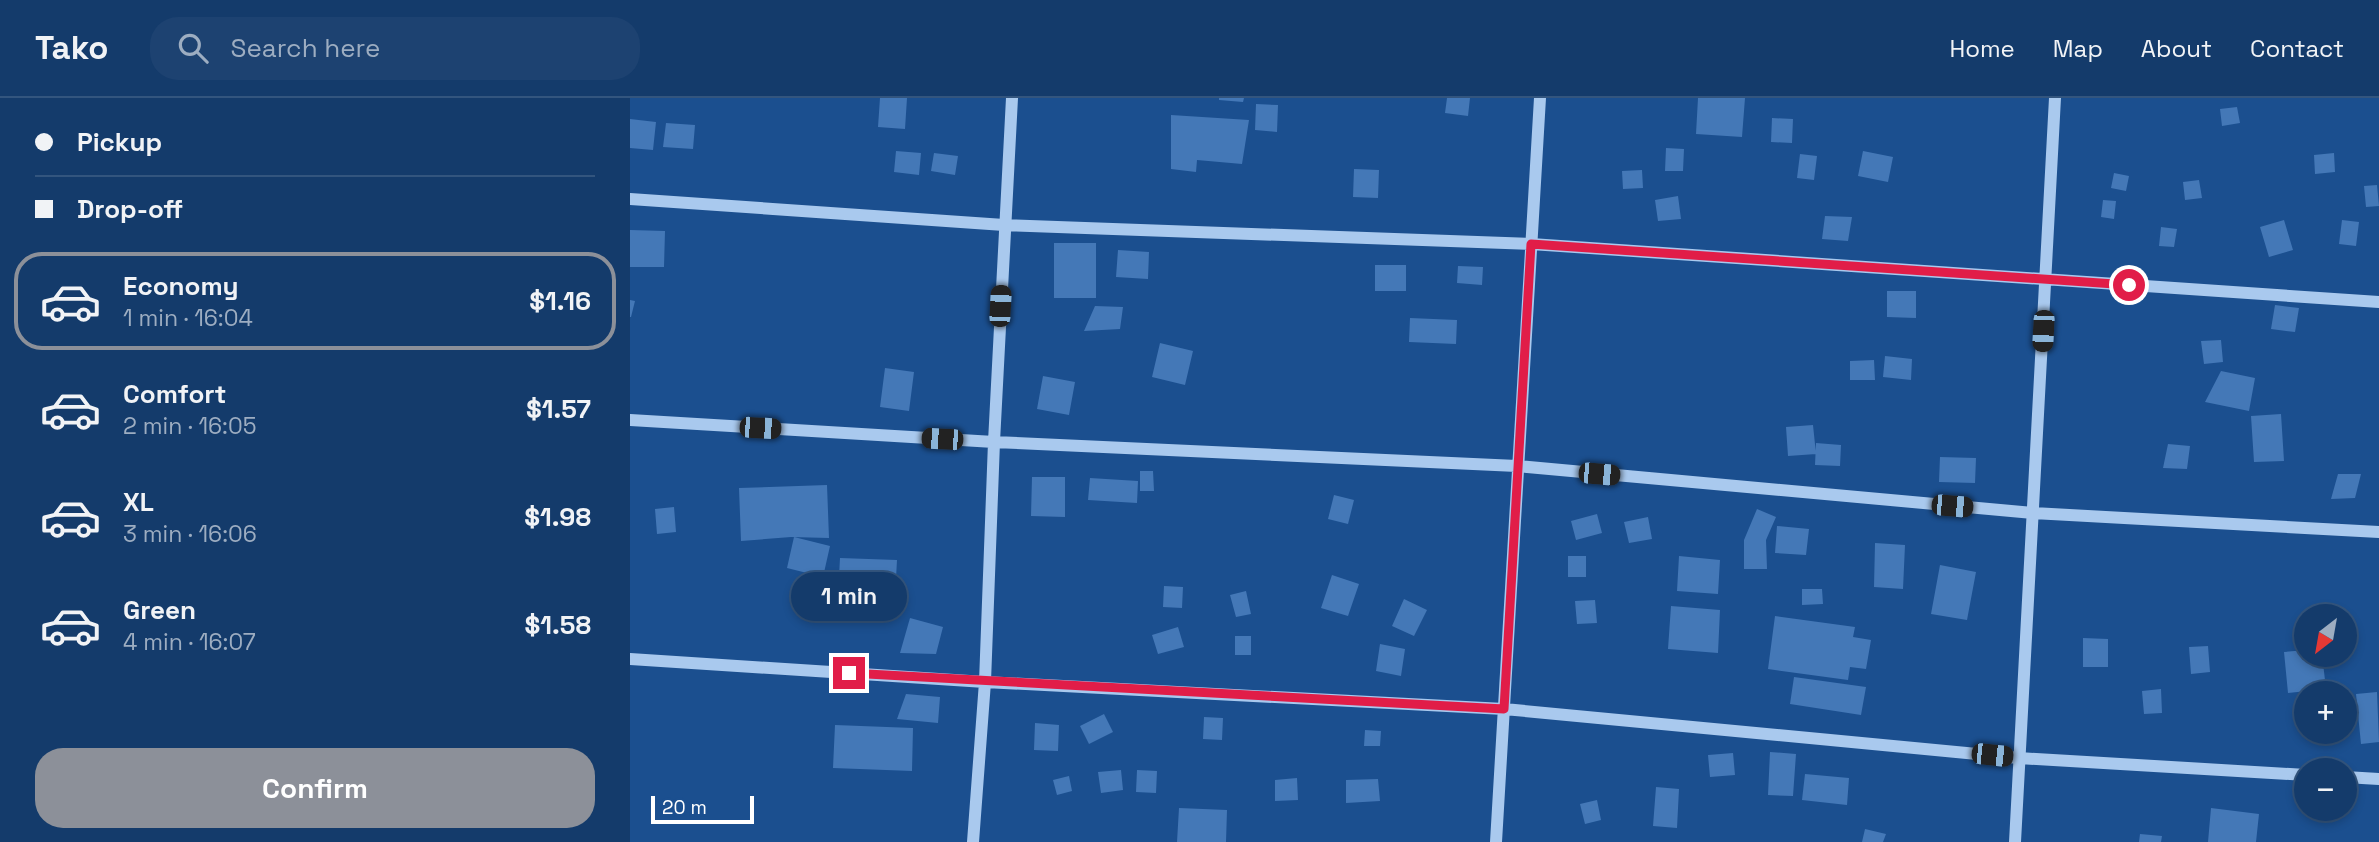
<!DOCTYPE html>
<html lang="en">
<head>
<meta charset="utf-8">
<style>
	:root { --surface:#143b6b; --page:#1d4271; --text:#f1f3f6; --muted:#9dadc1; --line:#33557e; --accent:#8c9099 }
	body { margin:0; font-family:"Space Grotesk",sans-serif; background:var(--page); color:var(--text); height:100vh; display:flex; flex-direction:column; font-size:26px; white-space:nowrap }
	* { box-sizing:border-box; margin:0 }
	p { font-size:23px; color:var(--muted) }
	.icon { flex:none; width:38px; height:38px; fill:none; stroke:currentColor; stroke-width:2; stroke-linecap:round; stroke-linejoin:round }
	.map { position:relative; flex:1; overflow:hidden }
	.details { display:flex; flex-direction:column; background:var(--surface); width:630px }
	.details>* { flex:none }
	.guide { display:grid; align-content:center; height:154px; padding:0 35px; background:var(--surface) }
	.needle { width:46px; rotate:211deg }
	.tools { position:absolute; left:1664px; top:506px; display:grid; gap:14px }
	.tools a { display:grid; place-items:center; width:63px; height:63px; border-radius:50%; background:var(--surface); box-shadow:0 4px 10px #0003,0 0 0 2px var(--line); font-size:35px }
	.scale { position:absolute; left:21px; bottom:18px; width:103px; box-sizing:border-box; padding-left:7px; border:4px solid #fff; border-top:0; font-size:19px; line-height:24px; white-space:nowrap; color:#fff; -webkit-text-stroke:5px #1b4f8f; paint-order:stroke }
	.end { position:absolute; width:32px; height:32px; margin:-16px; border:9px solid #e11d48; background:#fff; box-shadow:0 0 0 4px #fff }
	.from { border-radius:50% }
	.bubble { position:absolute; height:49px; border-radius:24px; background:var(--surface); box-shadow:0 4px 10px #0003,0 0 0 2px var(--line); font-size:23px; font-weight:700; line-height:49px; text-align:center }
	.car { position:absolute; width:21px; height:42px; margin:-21px -10px; border-radius:9px; box-shadow:0 0 5px 2px #0007; background:linear-gradient(#222 24%,#8ab4d8 0 40%,#222 0 76%,#8ab4d8 0 86%,#222 0) }
	.guide b { display:flex; align-items:center; gap:24px; height:66px; font-size:26px }
	.guide b+b { border-top:2px solid var(--line) }
	.guide i { width:18px; height:18px; background:var(--text) }
	ul { padding:0; list-style:none }
	li { display:flex; align-items:center; gap:21px; height:98px; margin:0 14px 10px; padding:0 21px; border:4px solid transparent; border-radius:28px }
	li div { flex:1 }
	li b { display:block; font-size:26px }
	li em { font-style:normal; font-weight:700 }
	li.active { border-color:var(--accent) }
	li>.icon { width:63px; height:63px; stroke-width:1.5 }
	.button { display:flex; gap:14px; margin-top:auto; padding:14px 35px }
	.button a { flex:1; height:80px; border-radius:28px; background:var(--accent); color:#fff; font-size:28px; font-weight:700; line-height:80px; text-align:center }
	header { display:flex; align-items:center; gap:42px; box-sizing:border-box; height:98px; padding:0 35px; background:var(--surface); border-bottom:2px solid var(--line) }
	header strong { font-size:33px }
	nav { display:flex; gap:38px; margin-inline-start:auto; font-size:24px }
	.search { width:490px; height:63px; background:var(--page); display:flex; align-items:center; gap:18px; box-sizing:border-box; padding:0 24px; border-radius:28px; color:var(--muted); font-size:26px }
	main { display:flex; flex:1; min-height:0 }
	.map>svg:first-child { display:block }
	.building { fill:#4478b7 }
	.lines { fill:none; stroke-linecap:round; stroke-linejoin:round }
	.minor { stroke:#a9c9ee; stroke-width:12 }
	.route { stroke:#e11d48; stroke-width:9 }
</style>
</head>
<body>
<header>
<strong>Tako</strong>
<div class="search"><svg class="icon" aria-label="search" viewBox="0 0 24 24"><circle cx="10" cy="10" r="6"/><path d="M15 15l6 6"/></svg>Search here</div>
<nav><a>Home</a><a>Map</a><a>About</a><a>Contact</a></nav>
</header>
<main>
<section class="details">
<div class="guide">
<b><i class="from"></i>Pickup</b>
<b><i></i>Drop-off</b>
</div>
<ul>
<li class="active"><svg class="icon" aria-label="car" viewBox="0 0 24 24"><path d="M5 17H2v-5l4-1 3-4h7l3 4 3 1v5h-3M9 17h6M6 11h13"/><circle cx="7" cy="17" r="2"/><circle cx="17" cy="17" r="2"/></svg><div><b>Economy</b><p>1 min · 16:04</p></div><em>$1.16</em></li>
<li><svg class="icon" aria-label="car" viewBox="0 0 24 24"><path d="M5 17H2v-5l4-1 3-4h7l3 4 3 1v5h-3M9 17h6M6 11h13"/><circle cx="7" cy="17" r="2"/><circle cx="17" cy="17" r="2"/></svg><div><b>Comfort</b><p>2 min · 16:05</p></div><em>$1.57</em></li>
<li><svg class="icon" aria-label="car" viewBox="0 0 24 24"><path d="M5 17H2v-5l4-1 3-4h7l3 4 3 1v5h-3M9 17h6M6 11h13"/><circle cx="7" cy="17" r="2"/><circle cx="17" cy="17" r="2"/></svg><div><b>XL</b><p>3 min · 16:06</p></div><em>$1.98</em></li>
<li><svg class="icon" aria-label="car" viewBox="0 0 24 24"><path d="M5 17H2v-5l4-1 3-4h7l3 4 3 1v5h-3M9 17h6M6 11h13"/><circle cx="7" cy="17" r="2"/><circle cx="17" cy="17" r="2"/></svg><div><b>Green</b><p>4 min · 16:07</p></div><em>$1.58</em></li>
</ul>
<div class="button"><a>Confirm</a></div>
</section>
<div class="map">
<svg width="1749" height="744" viewBox="0 0 1749 744">
	<rect width="100%" height="100%" fill="#1b4f8f"/>
	<!-- building -->
	<path class="building" d="M 250,0 L 277,0 L 275,31 L 248,29 Z
		M 589,0 L 614,0 L 613,4 L 589,2 Z
		M 817,0 L 840,0 L 838,18 L 815,15 Z
		M 1068,0 L 1115,0 L 1112,39 L 1066,36 Z
		M 626,6 L 648,7 L 647,34 L 625,32 Z
		M 1607,9 L 1610,25 L 1592,28 L 1590,11 Z
		M 541,17 L 619,22 L 612,66 L 567,62 L 566,74 L 541,71 Z
		M 1142,20 L 1163,21 L 1162,45 L 1141,44 Z
		M 0,21 L 26,24 L 23,52 L 0,50 Z
		M 36,25 L 65,27 L 63,51 L 33,49 Z
		M 1036,50 L 1054,51 L 1053,73 L 1035,73 Z
		M 266,53 L 291,55 L 289,77 L 264,74 Z
		M 1233,53 L 1263,59 L 1258,84 L 1228,78 Z
		M 304,55 L 328,58 L 325,77 L 301,73 Z
		M 1704,55 L 1705,74 L 1685,76 L 1684,57 Z
		M 1170,56 L 1187,58 L 1184,82 L 1167,80 Z
		M 724,71 L 749,72 L 748,100 L 723,99 Z
		M 1012,72 L 1013,90 L 993,91 L 992,73 Z
		M 1484,75 L 1499,78 L 1496,93 L 1481,90 Z
		M 1569,82 L 1572,100 L 1555,102 L 1553,84 Z
		M 1747,87 L 1749,108 L 1736,109 L 1734,88 Z
		M 1048,98 L 1051,121 L 1028,123 L 1025,102 Z
		M 1473,102 L 1486,103 L 1484,121 L 1471,119 Z
		M 1195,118 L 1222,119 L 1218,143 L 1192,141 Z
		M 1654,122 L 1663,152 L 1639,159 L 1630,129 Z
		M 1712,122 L 1729,124 L 1726,148 L 1709,146 Z
		M 1531,129 L 1547,131 L 1544,149 L 1529,148 Z
		M 0,132 L 35,133 L 34,169 L 0,169 Z
		M 424,145 L 466,145 L 466,200 L 424,200 Z
		M 488,152 L 519,154 L 518,181 L 486,179 Z
		M 745,167 L 776,167 L 776,193 L 745,193 Z
		M 828,168 L 853,169 L 852,187 L 827,185 Z
		M 1257,193 L 1286,193 L 1286,220 L 1257,219 Z
		M 0,202 L 5,203 L 1,219 L 0,219 Z
		M 1645,207 L 1669,210 L 1665,234 L 1641,231 Z
		M 465,208 L 493,209 L 490,231 L 454,233 Z
		M 780,220 L 827,222 L 826,246 L 779,244 Z
		M 1591,242 L 1593,264 L 1574,266 L 1571,243 Z
		M 530,245 L 563,253 L 555,287 L 522,279 Z
		M 1255,258 L 1282,261 L 1281,282 L 1253,279 Z
		M 1244,262 L 1245,282 L 1220,282 L 1220,263 Z
		M 255,270 L 284,274 L 279,313 L 250,309 Z
		M 1591,273 L 1625,280 L 1619,313 L 1575,304 Z
		M 413,278 L 445,284 L 439,317 L 407,311 Z
		M 1651,316 L 1654,363 L 1624,364 L 1621,318 Z
		M 1183,327 L 1186,356 L 1158,358 L 1156,329 Z
		M 1186,345 L 1211,347 L 1210,368 L 1185,367 Z
		M 1538,346 L 1560,348 L 1557,371 L 1533,370 Z
		M 1310,359 L 1346,360 L 1345,385 L 1309,384 Z
		M 510,373 L 523,373 L 524,393 L 510,393 Z
		M 1708,376 L 1731,376 L 1725,400 L 1701,401 Z
		M 402,379 L 435,379 L 435,419 L 401,418 Z
		M 460,380 L 508,383 L 507,405 L 458,402 Z
		M 197,387 L 199,440 L 161,439 L 111,443 L 109,390 Z
		M 704,397 L 724,402 L 718,426 L 698,421 Z
		M 44,409 L 46,434 L 27,436 L 25,411 Z
		M 1127,411 L 1146,419 L 1136,442 L 1137,471 L 1114,471 L 1114,442 Z
		M 967,416 L 972,435 L 946,442 L 941,423 Z
		M 1018,419 L 1022,441 L 999,445 L 994,424 Z
		M 1147,428 L 1179,431 L 1176,457 L 1145,455 Z
		M 164,439 L 200,448 L 193,479 L 157,470 Z
		M 1245,445 L 1275,447 L 1273,491 L 1244,489 Z
		M 938,458 L 956,458 L 956,479 L 938,479 Z
		M 1049,458 L 1090,462 L 1088,496 L 1047,493 Z
		M 210,460 L 267,462 L 265,499 L 208,497 Z
		M 1310,467 L 1346,474 L 1337,522 L 1301,516 Z
		M 702,477 L 729,486 L 718,518 L 691,510 Z
		M 534,488 L 553,489 L 552,510 L 533,509 Z
		M 1172,491 L 1192,491 L 1193,506 L 1172,507 Z
		M 616,493 L 621,516 L 606,519 L 600,497 Z
		M 774,501 L 797,512 L 784,538 L 762,528 Z
		M 965,502 L 967,525 L 947,526 L 945,503 Z
		M 1041,508 L 1090,512 L 1088,555 L 1038,551 Z
		M 1145,518 L 1225,529 L 1223,539 L 1241,542 L 1236,571 L 1220,569 L 1218,582 L 1138,571 Z
		M 280,520 L 313,529 L 306,556 L 270,555 Z
		M 548,529 L 554,549 L 528,556 L 522,537 Z
		M 605,538 L 621,538 L 621,557 L 605,557 Z
		M 1453,540 L 1478,541 L 1478,569 L 1453,569 Z
		M 750,546 L 775,551 L 771,578 L 746,573 Z
		M 1578,548 L 1580,574 L 1561,576 L 1559,549 Z
		M 1676,552 L 1676,556 L 1692,556 L 1696,591 L 1658,595 L 1654,554 Z
		M 1164,579 L 1236,589 L 1231,617 L 1160,606 Z
		M 1531,591 L 1532,615 L 1514,616 L 1512,593 Z
		M 1747,594 L 1749,644 L 1731,646 L 1726,596 Z
		M 276,596 L 310,599 L 308,625 L 267,621 Z
		M 474,616 L 483,634 L 459,646 L 450,628 Z
		M 574,619 L 593,620 L 592,642 L 573,641 Z
		M 405,625 L 429,627 L 428,653 L 404,652 Z
		M 205,627 L 283,630 L 282,673 L 203,670 Z
		M 735,632 L 751,633 L 750,648 L 734,648 Z
		M 1140,654 L 1166,656 L 1163,698 L 1138,697 Z
		M 1103,655 L 1105,677 L 1080,679 L 1078,657 Z
		M 491,672 L 493,692 L 471,695 L 468,674 Z
		M 507,672 L 527,673 L 526,695 L 506,694 Z
		M 1175,676 L 1219,680 L 1217,707 L 1172,702 Z
		M 439,678 L 442,693 L 427,697 L 423,682 Z
		M 667,680 L 668,702 L 645,703 L 645,682 Z
		M 748,681 L 750,703 L 716,705 L 716,682 Z
		M 1026,689 L 1049,691 L 1047,730 L 1023,728 Z
		M 967,702 L 971,722 L 955,726 L 950,706 Z
		M 549,710 L 597,712 L 596,744 L 547,744 Z
		M 1581,710 L 1629,716 L 1626,744 L 1578,744 Z
		M 1235,731 L 1256,736 L 1253,744 L 1232,744 Z
		M 1510,736 L 1532,738 L 1531,744 L 1509,744 Z"/>
	<g class="lines">
		<!-- minor -->
		<path class="minor" d="M 0,101 L 374,127 L 901,146 L 1749,204
			M 0,322 L 364,344 L 887,368 L 1403,415 L 1749,434
			M 0,561 L 355,584 L 874,611 L 1389,660 L 1676,677
			M 1715,679 L 1749,681
			M 343,744 L 355,584 L 364,344 L 382,0
			M 866,744 L 910,0
			M 1385,744 L 1425,0"/>
	</g>
	<g class="lines">
		<!-- route -->
		<path class="route" d="M 219,575 L 874,611 L 901,146 L 1499,187"/>
	</g>
</svg>
<div class="tools">
<a><svg class="needle" viewBox="-14 -14 28 28"><path d="M0-13l5 13h-10z" fill="#e53935"/><path d="M0 13l5-13h-10z" fill="#9dadc1"/></svg></a>
<a>+</a>
<a>−</a>
</div>
<div class="scale">20 m</div>
<i class="end from" style="left:1499px;top:187px"></i>
<i class="end" style="left:219px;top:575px"></i>
<div class="bubble" style="left:161px;top:474px;width:116px">1 min</div>
<i class="car" style="left:370px;top:208px;rotate:3deg"></i>
<i class="car" style="left:1413px;top:233px;rotate:183deg"></i>
<i class="car" style="left:130px;top:330px;rotate:93deg"></i>
<i class="car" style="left:312px;top:341px;rotate:273deg"></i>
<i class="car" style="left:969px;top:376px;rotate:95deg"></i>
<i class="car" style="left:1322px;top:408px;rotate:95deg"></i>
<i class="car" style="left:1362px;top:657px;rotate:96deg"></i>
</div>
</main>
</body>
</html>
